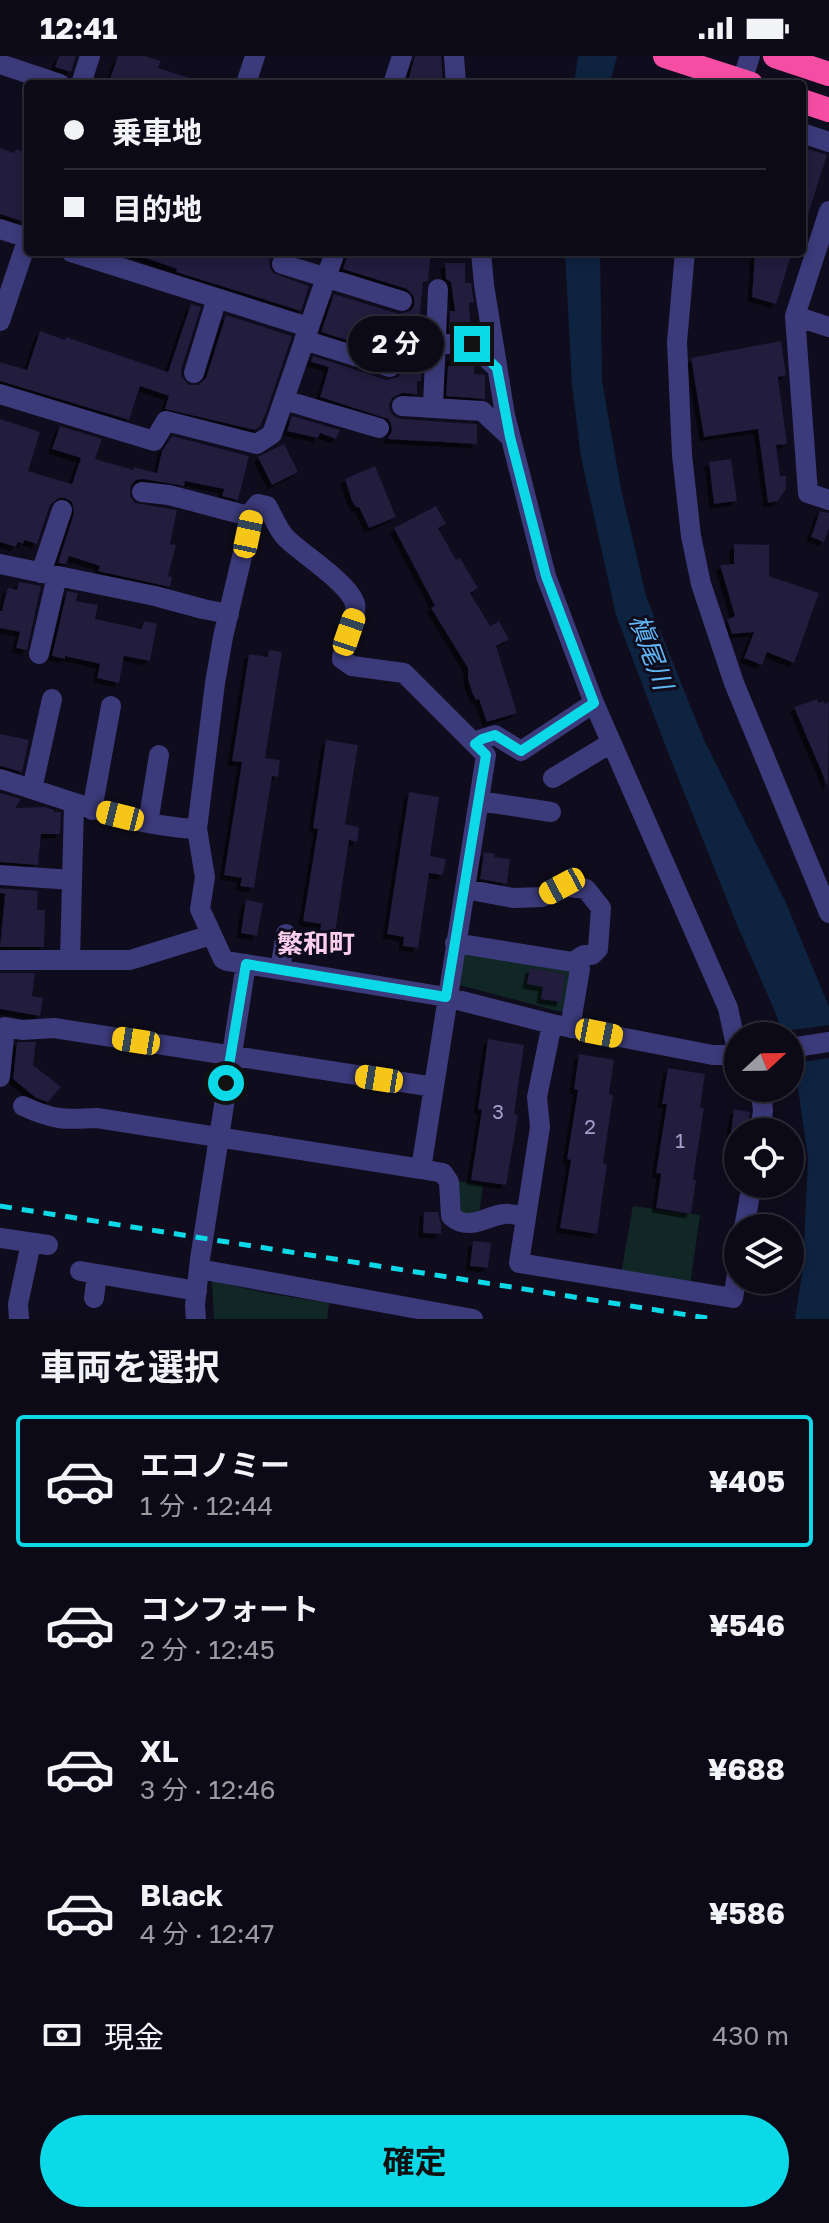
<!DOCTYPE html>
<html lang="ja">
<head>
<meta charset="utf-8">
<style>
	:root { --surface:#0b0a16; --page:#191823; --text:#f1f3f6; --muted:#9a9aa1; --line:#2b2b35; --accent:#0cd9e8 }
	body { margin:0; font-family:"Golos Text","Noto Sans JP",sans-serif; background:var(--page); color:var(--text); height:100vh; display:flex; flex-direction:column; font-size:30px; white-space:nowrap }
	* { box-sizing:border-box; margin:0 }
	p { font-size:26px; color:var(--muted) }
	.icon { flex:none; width:44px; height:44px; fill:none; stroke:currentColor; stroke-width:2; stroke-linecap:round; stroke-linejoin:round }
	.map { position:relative; height:1263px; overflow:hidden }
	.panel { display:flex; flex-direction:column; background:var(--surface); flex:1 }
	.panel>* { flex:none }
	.hud { position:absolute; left:24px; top:24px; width:782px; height:176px; border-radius:8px; box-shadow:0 4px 12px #0003,0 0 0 2px var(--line); display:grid; align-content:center; height:176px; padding:0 40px; background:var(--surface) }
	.needle { width:52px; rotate:68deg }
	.fabs { position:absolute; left:724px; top:966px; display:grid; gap:16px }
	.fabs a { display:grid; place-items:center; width:80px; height:80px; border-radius:50%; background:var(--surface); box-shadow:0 4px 12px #0003,0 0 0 2px var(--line); font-size:40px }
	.end { position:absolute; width:36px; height:36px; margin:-18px; border:10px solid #0cd9e8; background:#111; box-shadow:0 0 0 4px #111 }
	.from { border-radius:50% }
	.bubble { position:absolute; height:56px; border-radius:28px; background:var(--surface); box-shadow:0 4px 12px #0003,0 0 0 2px var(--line); font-size:26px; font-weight:700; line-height:56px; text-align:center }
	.car { position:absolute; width:24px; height:48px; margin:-24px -12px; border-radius:10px; box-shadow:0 0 6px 2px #0007; background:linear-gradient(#f5c518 24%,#345 0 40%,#f5c518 0 76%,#345 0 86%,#f5c518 0) }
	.hud b { display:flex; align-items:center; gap:28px; height:76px; font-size:30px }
	.hud b+b { border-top:2px solid var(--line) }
	.hud i { width:20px; height:20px; background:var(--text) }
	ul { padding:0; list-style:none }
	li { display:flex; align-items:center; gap:24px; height:132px; margin:0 16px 12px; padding:0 24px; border:4px solid transparent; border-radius:8px }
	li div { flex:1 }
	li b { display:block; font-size:30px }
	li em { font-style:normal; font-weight:700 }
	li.active { border-color:var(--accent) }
	li>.icon { width:72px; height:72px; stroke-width:1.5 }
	h2 { padding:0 40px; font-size:36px; line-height:96px }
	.pay { display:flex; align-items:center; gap:20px; height:88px; padding:0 40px; font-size:30px }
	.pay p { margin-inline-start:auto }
	.primary-button { display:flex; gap:16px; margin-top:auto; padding:16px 40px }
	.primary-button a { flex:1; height:92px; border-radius:48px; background:var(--accent); color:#111; font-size:32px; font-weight:700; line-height:92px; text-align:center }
	.status { display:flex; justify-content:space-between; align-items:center; height:56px; padding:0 40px; background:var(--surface); direction:ltr }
	.status svg { height:22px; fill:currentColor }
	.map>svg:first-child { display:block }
	.green { fill:#102725 }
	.water { fill:#0e2340 }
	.pier { fill:#0f0d1d }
	.building { fill:#201a3d; filter:url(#shadow) }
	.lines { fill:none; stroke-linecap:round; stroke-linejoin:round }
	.minor { stroke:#3b3a7a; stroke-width:20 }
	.highway { stroke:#f64da4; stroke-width:24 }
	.rail { stroke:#0cd9e8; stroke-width:5; stroke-dasharray:12 10; stroke-linecap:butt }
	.highway-bridge { stroke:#f64da4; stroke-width:24 }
	.route { stroke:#0cd9e8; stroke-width:10 }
	.labels { text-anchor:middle; stroke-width:6; stroke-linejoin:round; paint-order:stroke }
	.number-label { font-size:20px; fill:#a4a0cc }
	.water-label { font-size:26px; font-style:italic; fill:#60b6f7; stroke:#0f0d1d }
	.neighbourhood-label { font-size:26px; font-weight:bold; fill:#fcceed; stroke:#0f0d1d }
</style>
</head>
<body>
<div class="status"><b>12:41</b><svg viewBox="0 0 49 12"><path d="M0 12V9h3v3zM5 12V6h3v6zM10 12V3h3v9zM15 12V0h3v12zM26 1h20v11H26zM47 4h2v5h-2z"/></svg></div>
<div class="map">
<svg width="829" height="1263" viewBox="0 0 829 1263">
	<defs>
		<filter id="shadow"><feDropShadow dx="-4.5" dy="4.5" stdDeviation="0" flood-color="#0009"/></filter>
	</defs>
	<rect width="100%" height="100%" fill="#0f0d1d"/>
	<!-- green -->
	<path class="green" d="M 466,894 L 568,911 L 573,917 L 567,951 L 561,956 L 456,928 Z
		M 456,1125 L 483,1129 L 479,1159 L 461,1159 Z
		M 633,1150 L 700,1159 L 690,1229 L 621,1218 Z
		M 212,1225 L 271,1238 L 329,1247 L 327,1263 L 214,1263 Z"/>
	<!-- water -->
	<path class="water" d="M 578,0 L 617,0 L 610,28 L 574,28 Z
		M 565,196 L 600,196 L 602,325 L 621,433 L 646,540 L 704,684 L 786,847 L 829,951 L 829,1263 L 795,1263 L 803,1212 L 808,1102 L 798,1032 L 790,1006 L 790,980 L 783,980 L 776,958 L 738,871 L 671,704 L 616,559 L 581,401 L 572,328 Z"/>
	<!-- pier -->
	<path class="pier" d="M 829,969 L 829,1002 L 790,1008 L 790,980 L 778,980 L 777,976 Z"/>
	<!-- building -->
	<path class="building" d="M 59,0 L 76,0 L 71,16 L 55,11 Z
		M 118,0 L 145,0 L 161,5 L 158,12 L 199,25 L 199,28 L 108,28 Z
		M 415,0 L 441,0 L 443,28 L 407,28 Z
		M 802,91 L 827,99 L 805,168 L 802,168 Z
		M 0,92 L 14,97 L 16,93 L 28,97 L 28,151 L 21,165 L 0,158 Z
		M 134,196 L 278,196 L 273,199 L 269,205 L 270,212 L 273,217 L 309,230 L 301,255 L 176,216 L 177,213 L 134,198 Z
		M 348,196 L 431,196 L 428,225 L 423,226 L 420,258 L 424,259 L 423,273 L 394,274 L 388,279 L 386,285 L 387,291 L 393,297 L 419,300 L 419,309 L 422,309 L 421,325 L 417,325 L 417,338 L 402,337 L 392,342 L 389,348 L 390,355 L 394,360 L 401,363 L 477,368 L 477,388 L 387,383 L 392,375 L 391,368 L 388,363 L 320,341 L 329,311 L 311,306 L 313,300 L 387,324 L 398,321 L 403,314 L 400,303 L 395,299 L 321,276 L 334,238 L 399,258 L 410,255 L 414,250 L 414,241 L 407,233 L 343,213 Z
		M 776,196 L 792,196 L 776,248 L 752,241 L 755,197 L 774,202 Z
		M 445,207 L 465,207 L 465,227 L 471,227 L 474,246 L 469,247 L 471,275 L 449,274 L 450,255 L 455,255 L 451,226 L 446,223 Z
		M 191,248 L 201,251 L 181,314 L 182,321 L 189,329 L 198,329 L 206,322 L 226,259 L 292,280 L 266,357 L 260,370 L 255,374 L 165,353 L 169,340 L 140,330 L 129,364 L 0,325 L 0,306 L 27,314 L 40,275 L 65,284 L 66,281 L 92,290 L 168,316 Z
		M 781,285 L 786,319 L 778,321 L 787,388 L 776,389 L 780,420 L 786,420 L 786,433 L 778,445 L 768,447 L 758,373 L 704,381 L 691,302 Z
		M 451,300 L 467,301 L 474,308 L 474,318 L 485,319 L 485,343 L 446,340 L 448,310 L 450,310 Z
		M 292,360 L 340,374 L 336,383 L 320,377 L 318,382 L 287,375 Z
		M 0,363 L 40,376 L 28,415 L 71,428 L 72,428 L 81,402 L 52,393 L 60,370 L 102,383 L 95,403 L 134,414 L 134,411 L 157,417 L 162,395 L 172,380 L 249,400 L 238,444 L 222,440 L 224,433 L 185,425 L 184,430 L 143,423 L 136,424 L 131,429 L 130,440 L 135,447 L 177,454 L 170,488 L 176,489 L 168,520 L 172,521 L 170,531 L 102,516 L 98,515 L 100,510 L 69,500 L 66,508 L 58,507 L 74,457 L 72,446 L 65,442 L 59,442 L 50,449 L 37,488 L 24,484 L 23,488 L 18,486 L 16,491 L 0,486 Z
		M 284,388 L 298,416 L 272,429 L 258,401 Z
		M 731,403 L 737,445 L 714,448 L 709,406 Z
		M 375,410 L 396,461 L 369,472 L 359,451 L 356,451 L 352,445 L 345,423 Z
		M 436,450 L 446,468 L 438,472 L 456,504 L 460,502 L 478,532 L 470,537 L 490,570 L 499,565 L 509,583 L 496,590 L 517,657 L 487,666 L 479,643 L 476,644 L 472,636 L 468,623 L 468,612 L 431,552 L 435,550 L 394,472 Z
		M 820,455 L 829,457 L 829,472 L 824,486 L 811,481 Z
		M 734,488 L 769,489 L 769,520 L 819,537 L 794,607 L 767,596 L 762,609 L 744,602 L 754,576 L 732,578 L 727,564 L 735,560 L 720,509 L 734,508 Z
		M 19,526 L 41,530 L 27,594 L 16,592 L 20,576 L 0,572 L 0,555 L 2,555 L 7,534 L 9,532 L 17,534 Z
		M 67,535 L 78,537 L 76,545 L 98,549 L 95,563 L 141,573 L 145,565 L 157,568 L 150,605 L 124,600 L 119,627 L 97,622 L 100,608 L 65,600 L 65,603 L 52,600 Z
		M 269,594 L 282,596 L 265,702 L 280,704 L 278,721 L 272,720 L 254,832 L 240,830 L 242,822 L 224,819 L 242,706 L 232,705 L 249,598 L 268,601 Z
		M 817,643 L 818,647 L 824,645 L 825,648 L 829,646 L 828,731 L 794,651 Z
		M 0,678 L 29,684 L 22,716 L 0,710 Z
		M 326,684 L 358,689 L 345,768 L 359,771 L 357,786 L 349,784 L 335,877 L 320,875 L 321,868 L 303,865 L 318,773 L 313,772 Z
		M 409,736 L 439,741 L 430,800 L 446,803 L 443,819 L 429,817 L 418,892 L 403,890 L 404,881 L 387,878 Z
		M 0,737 L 21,743 L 15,752 L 45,751 L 54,754 L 54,756 L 61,756 L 60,778 L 41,778 L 38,809 L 0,806 Z
		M 484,796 L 495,798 L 494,801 L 510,803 L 507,828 L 480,823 Z
		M 0,832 L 38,835 L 37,854 L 45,854 L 44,891 L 0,891 L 5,838 L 0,837 Z
		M 246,844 L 263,847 L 257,880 L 241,877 Z
		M 530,912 L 565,918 L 561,946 L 541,943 L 543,931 L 527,928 Z
		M 0,917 L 35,917 L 32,940 L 43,942 L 40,960 L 0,953 Z
		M 488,983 L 524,989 L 514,1058 L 518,1059 L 506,1129 L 471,1124 L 482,1054 L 478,1053 Z
		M 17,986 L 36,986 L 33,1009 L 61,1031 L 48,1046 L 36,1042 L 13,1023 Z
		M 579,998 L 614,1004 L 609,1038 L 613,1039 L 603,1108 L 607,1108 L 597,1178 L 560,1172 L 571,1104 L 567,1103 L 578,1034 L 574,1033 Z
		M 668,1012 L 705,1018 L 700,1052 L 704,1052 L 693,1123 L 696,1124 L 691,1158 L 656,1152 L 661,1118 L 656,1117 L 667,1048 L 662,1048 Z
		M 734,1053 L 750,1056 L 747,1076 L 731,1076 Z
		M 424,1156 L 438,1156 L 441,1168 L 441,1178 L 423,1177 Z
		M 473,1185 L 491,1187 L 488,1212 L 470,1210 Z"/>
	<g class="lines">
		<!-- minor -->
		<path class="minor" d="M 454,0 L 456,28
			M 0,8 L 60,28
			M 81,28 L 90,0
			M 246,28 L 255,0
			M 393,28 L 402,0
			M 741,28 L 750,0
			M 802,77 L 829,86
			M 829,155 L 795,260 L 808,437 L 829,444
			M 0,173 L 28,182
			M 71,196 L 308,271
			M 481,196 L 484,229 L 505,359 L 546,520 L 594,647 L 728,952 L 738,999
			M 685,196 L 677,286 L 682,399 L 691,480 L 701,528 L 734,627 L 829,857
			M 282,208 L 402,245
			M 795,260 L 829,271
			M 0,265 L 28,182
			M 304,284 L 390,311
			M 399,286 L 472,288 L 497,312
			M 194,317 L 217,242
			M 0,338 L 154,385 L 166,365 L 257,388 L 272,378 L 335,196
			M 284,344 L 379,372
			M 402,350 L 482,355 L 510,381
			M 433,351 L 438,233
			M 142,436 L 169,439 L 252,461
			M 0,508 L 155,540 L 203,553 L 229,558
			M 41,517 L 62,454
			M 39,598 L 57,520
			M 475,688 L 482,683 L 495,679 L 521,695 L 594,647
			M 553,722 L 611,687
			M 0,723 C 65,742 128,770 197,773
			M 32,733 L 52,643
			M 479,745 L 551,756
			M 92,754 L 111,650
			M 148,767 L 159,699
			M 0,819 L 72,824
			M 455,887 L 573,906 L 584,899 L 592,899 L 598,893 L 601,852 L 586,833 L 562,830 L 542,841 L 513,842 L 465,833
			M 0,904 L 130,904 L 211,879
			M 70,904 L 74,748
			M 280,913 L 286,878
			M 552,968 L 537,1041 L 540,1071 L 519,1207 L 733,1242 L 738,1213
			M 570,972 L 580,913 L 578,903
			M 790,992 L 829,986
			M 0,1021 L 5,971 L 22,974 L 54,972 L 434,1031
			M 23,1050 C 53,1064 64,1064 97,1062 L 421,1113
			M 760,1076 L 763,1054 L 760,1032
			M 525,1160 C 519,1160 510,1157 504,1158 C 486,1160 469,1176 451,1160 L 449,1126 L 443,1117 L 421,1113 L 486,699 L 404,617 L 352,610 L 342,603 C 343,587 358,563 355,548 C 350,528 302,498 286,482 C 278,474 273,460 267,450 L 258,448 L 253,454 L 223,581 L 215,627 L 197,773 L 205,821 L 200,853 L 223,903 L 227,905 L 446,941 L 552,968 L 713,999 L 738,999
			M 744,1172 L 752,1128
			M 0,1182 L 48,1189
			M 199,1213 L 473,1263
			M 80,1215 L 197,1235
			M 94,1242 L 97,1218
			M 19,1263 L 18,1248 L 31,1187
			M 196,1263 L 195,1249 L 200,1203 L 246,908"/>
		<!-- highway -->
		<path class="highway" d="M 775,0 L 829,18
			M 802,45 L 829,54"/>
		<!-- rail -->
		<path class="rail" d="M 0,1150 L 713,1263"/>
		<!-- highway-bridge -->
		<path class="highway-bridge" d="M 665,0 L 751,28"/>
	</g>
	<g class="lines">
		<!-- route -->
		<path class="route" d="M 226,1027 L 246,908 L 446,941 L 486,699 L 475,688 L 482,683 L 495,679 L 521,695 L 594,647 L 546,520 L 510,381 L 497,312 L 472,288"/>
	</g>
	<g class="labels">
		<!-- number labels -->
		<g class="number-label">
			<text x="498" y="1063">3</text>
			<text x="590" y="1078">2</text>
			<text x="680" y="1092">1</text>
		</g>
		<!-- water labels -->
		<g class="water-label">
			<text transform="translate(651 596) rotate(70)" y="9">槇尾川</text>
		</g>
		<!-- neighbourhood labels -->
		<g class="neighbourhood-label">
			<text x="316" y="897">繁和町</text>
		</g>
	</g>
</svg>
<div class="fabs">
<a><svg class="needle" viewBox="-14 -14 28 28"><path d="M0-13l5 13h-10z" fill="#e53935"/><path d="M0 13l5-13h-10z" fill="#9a9aa1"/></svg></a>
<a><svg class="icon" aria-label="locate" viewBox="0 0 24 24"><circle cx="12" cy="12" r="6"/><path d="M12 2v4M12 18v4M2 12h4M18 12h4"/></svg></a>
<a><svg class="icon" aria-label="layers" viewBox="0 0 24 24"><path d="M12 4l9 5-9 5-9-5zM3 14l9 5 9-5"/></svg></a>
</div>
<i class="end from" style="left:226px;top:1027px"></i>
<i class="end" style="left:472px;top:288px"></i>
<div class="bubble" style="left:348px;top:260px;width:96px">2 分</div>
<i class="car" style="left:248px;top:478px;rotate:12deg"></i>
<i class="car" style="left:349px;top:576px;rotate:19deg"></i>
<i class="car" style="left:120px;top:760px;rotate:284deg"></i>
<i class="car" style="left:562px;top:830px;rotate:242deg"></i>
<i class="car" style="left:599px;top:977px;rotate:101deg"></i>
<i class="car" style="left:136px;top:985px;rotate:279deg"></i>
<i class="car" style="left:379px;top:1023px;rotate:279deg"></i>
<div class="hud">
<b><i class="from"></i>乗車地</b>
<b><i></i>目的地</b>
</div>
</div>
<section class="panel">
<h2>車両を選択</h2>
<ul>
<li class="active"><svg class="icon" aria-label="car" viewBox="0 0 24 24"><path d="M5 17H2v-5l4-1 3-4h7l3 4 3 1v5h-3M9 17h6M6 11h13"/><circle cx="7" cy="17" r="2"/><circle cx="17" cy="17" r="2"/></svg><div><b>エコノミー</b><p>1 分 · 12:44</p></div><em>¥405</em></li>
<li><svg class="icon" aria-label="car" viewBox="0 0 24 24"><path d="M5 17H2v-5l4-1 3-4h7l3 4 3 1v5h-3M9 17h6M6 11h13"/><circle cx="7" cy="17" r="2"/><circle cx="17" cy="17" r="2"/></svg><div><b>コンフォート</b><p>2 分 · 12:45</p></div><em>¥546</em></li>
<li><svg class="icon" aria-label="car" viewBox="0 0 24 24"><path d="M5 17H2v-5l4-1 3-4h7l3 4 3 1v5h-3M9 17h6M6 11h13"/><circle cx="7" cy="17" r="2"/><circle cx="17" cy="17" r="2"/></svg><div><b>XL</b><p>3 分 · 12:46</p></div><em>¥688</em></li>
<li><svg class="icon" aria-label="car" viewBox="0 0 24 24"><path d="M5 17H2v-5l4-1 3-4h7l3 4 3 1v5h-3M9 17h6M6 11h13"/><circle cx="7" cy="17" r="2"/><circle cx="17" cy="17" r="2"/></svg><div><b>Black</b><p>4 分 · 12:47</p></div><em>¥586</em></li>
</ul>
<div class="pay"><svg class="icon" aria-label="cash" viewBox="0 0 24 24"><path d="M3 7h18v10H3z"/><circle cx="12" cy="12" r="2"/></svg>現金<p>430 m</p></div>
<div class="primary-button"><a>確定</a></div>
</section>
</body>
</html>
